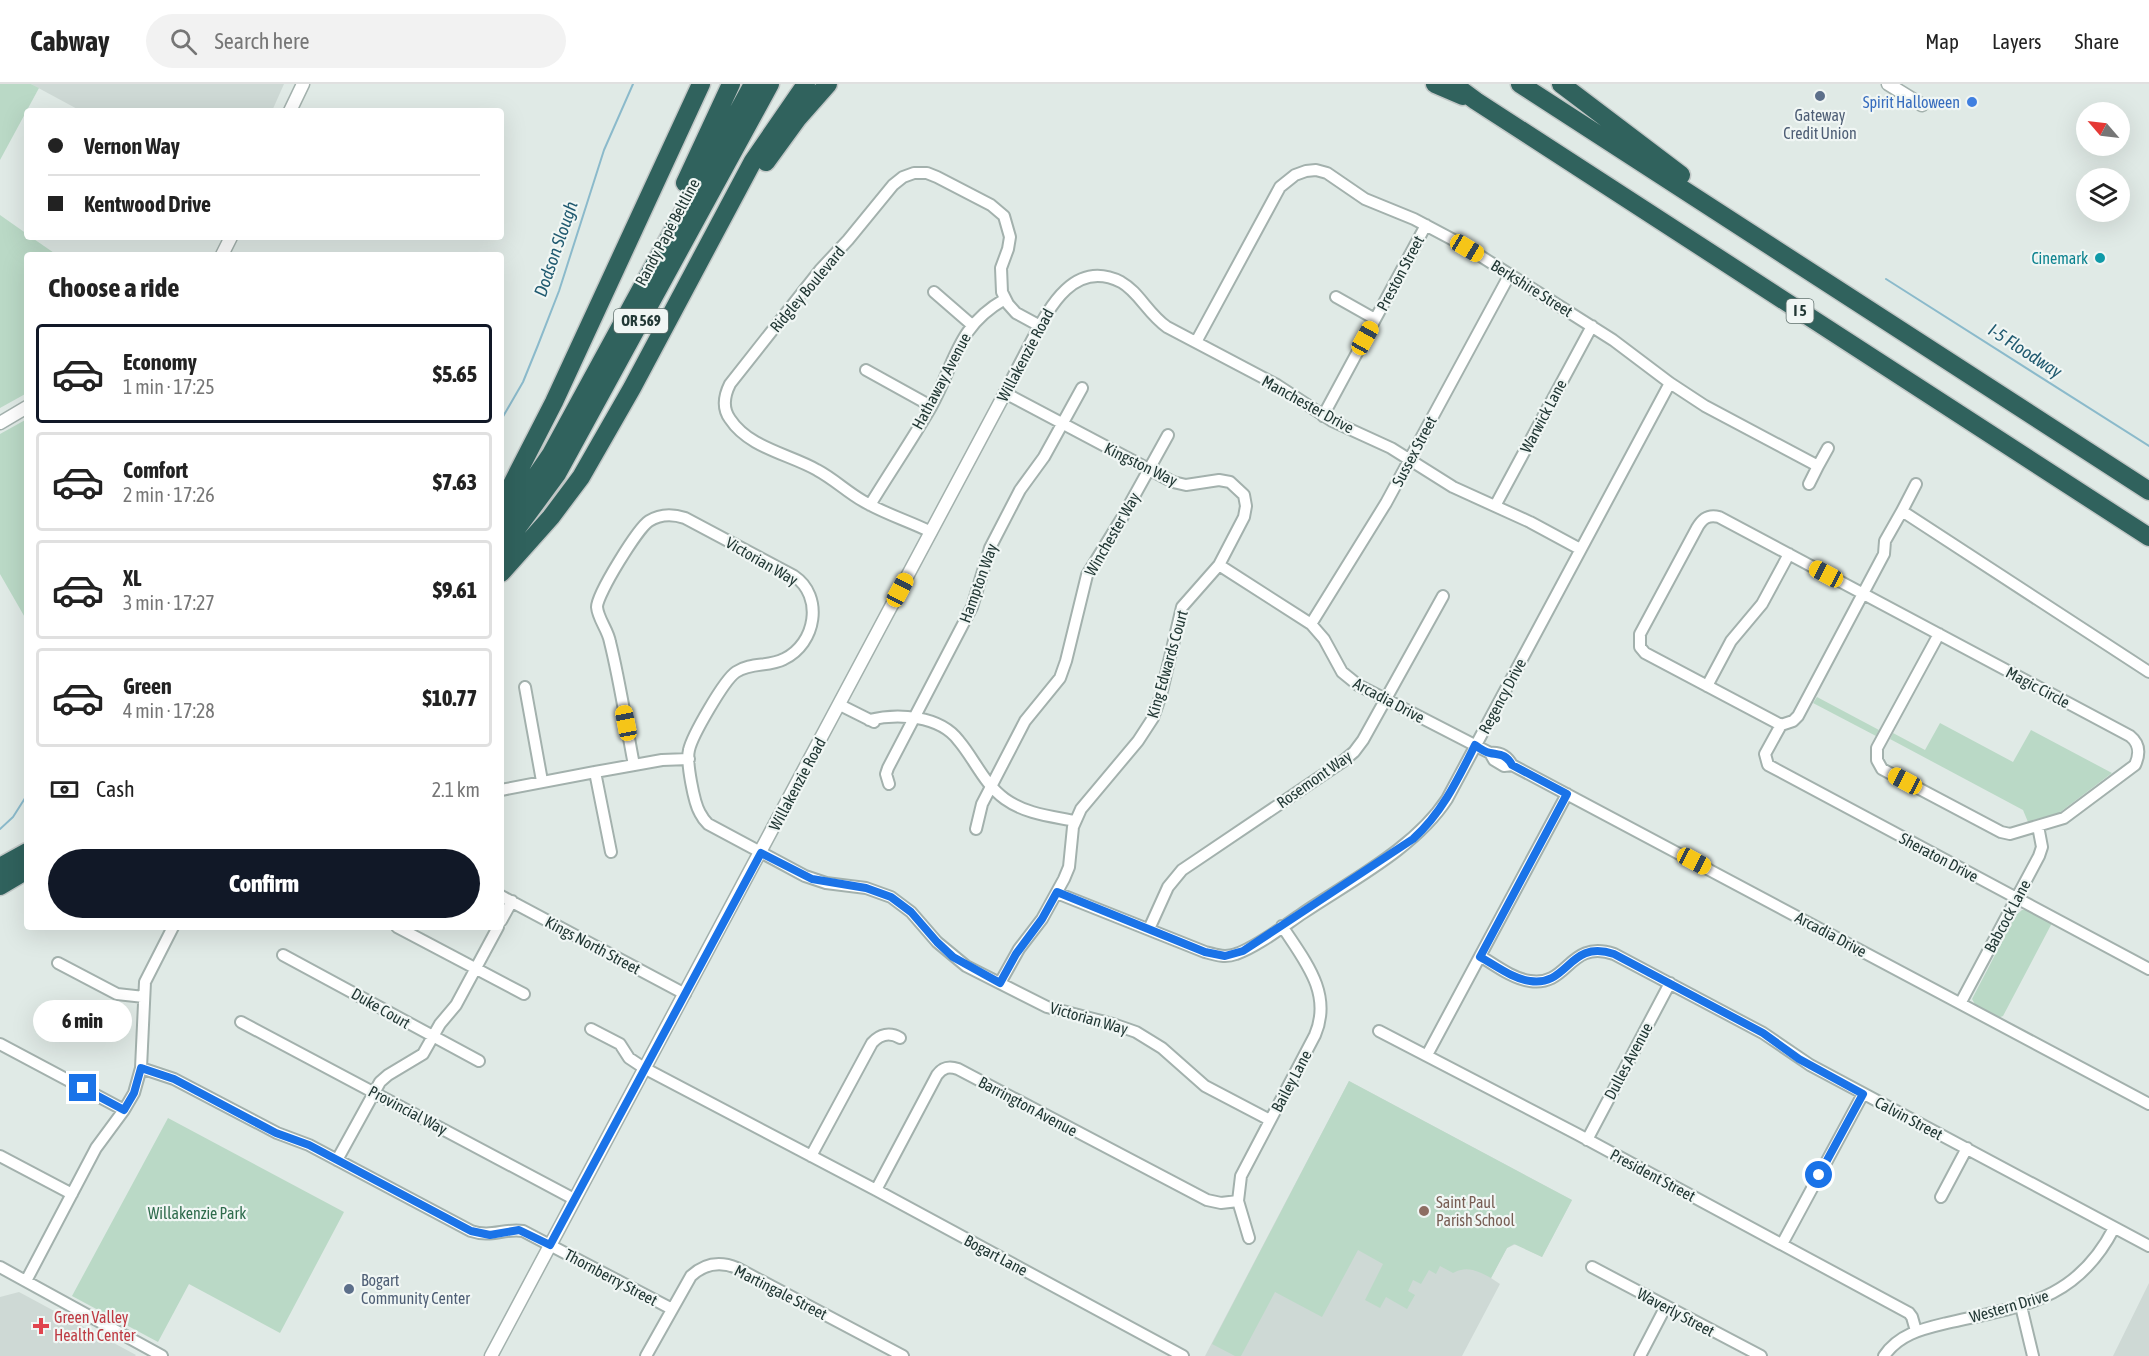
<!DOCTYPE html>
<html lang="en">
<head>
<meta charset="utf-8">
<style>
	:root { --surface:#fff; --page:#f2f2f2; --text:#222; --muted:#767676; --line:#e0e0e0; --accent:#111827 }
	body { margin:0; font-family:"Asap Condensed",sans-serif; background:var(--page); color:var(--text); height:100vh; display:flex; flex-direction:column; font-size:22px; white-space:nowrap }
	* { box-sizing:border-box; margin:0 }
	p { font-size:20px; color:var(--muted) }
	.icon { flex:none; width:33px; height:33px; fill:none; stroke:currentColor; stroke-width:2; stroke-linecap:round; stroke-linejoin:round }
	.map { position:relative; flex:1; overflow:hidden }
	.sheet { position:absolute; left:24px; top:168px; width:480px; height:678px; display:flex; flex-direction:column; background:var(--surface); border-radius:6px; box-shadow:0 6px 24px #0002 }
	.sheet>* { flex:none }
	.top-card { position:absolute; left:24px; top:24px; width:480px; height:132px; border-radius:6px; box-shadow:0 6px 24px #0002; display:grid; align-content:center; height:132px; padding:0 24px; background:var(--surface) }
	.needle { width:39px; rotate:298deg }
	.fabs { position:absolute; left:2076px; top:18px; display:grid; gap:12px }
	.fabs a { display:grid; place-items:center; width:54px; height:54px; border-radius:50%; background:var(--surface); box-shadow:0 6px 24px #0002; font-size:30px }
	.end { position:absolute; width:27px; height:27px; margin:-14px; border:8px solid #1a73e8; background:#fff; box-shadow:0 0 0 3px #fff }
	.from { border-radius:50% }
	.bubble { position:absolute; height:42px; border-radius:21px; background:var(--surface); box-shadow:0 6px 24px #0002; font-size:20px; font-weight:800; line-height:42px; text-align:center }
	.car { position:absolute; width:18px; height:36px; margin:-18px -9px; border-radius:8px; box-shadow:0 0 4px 2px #0007; background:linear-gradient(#f5c518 24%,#345 0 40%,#f5c518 0 76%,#345 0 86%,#f5c518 0) }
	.top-card b { display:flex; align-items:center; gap:21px; height:57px; font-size:22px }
	.top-card b+b { border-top:2px solid var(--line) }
	.top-card i { width:15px; height:15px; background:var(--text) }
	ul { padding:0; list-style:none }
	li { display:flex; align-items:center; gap:18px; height:99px; margin:0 12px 9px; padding:0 12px; border:3px solid var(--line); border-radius:6px }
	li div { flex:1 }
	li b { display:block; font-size:22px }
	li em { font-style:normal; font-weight:800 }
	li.on { border-color:var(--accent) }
	li>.icon { width:54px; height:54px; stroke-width:1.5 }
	h2 { padding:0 24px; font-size:27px; line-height:72px }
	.pay { display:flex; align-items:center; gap:15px; height:66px; padding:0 24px; font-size:22px }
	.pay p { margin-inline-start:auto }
	.cta { display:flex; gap:12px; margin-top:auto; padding:12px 24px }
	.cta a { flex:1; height:69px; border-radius:36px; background:var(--accent); color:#fff; font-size:24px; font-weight:800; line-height:69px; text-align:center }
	header { display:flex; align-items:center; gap:36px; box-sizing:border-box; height:84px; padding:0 30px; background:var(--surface); border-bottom:2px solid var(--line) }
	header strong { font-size:28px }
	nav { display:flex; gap:33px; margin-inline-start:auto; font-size:21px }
	.search { width:420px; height:54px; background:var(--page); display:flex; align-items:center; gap:15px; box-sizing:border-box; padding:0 21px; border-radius:33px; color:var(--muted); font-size:22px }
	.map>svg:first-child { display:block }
	.built { fill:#ced9d5 }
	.green { fill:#bad9c6 }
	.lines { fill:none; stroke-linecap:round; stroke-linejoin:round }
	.stream { stroke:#8bbacb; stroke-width:2 }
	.minor-casing { stroke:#a3b1ad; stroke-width:14 }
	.tertiary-casing { stroke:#a3b1ad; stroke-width:15 }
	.motorway-casing { stroke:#c1c7c6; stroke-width:21 }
	.minor { stroke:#fff; stroke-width:10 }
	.tertiary { stroke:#fff; stroke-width:12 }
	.motorway { stroke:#30625d; stroke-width:18 }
	.route { stroke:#1a73e8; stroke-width:8 }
	.service-dot { fill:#5c6f8a; stroke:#f0f6f4; stroke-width:2 }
	.shop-dot { fill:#3f7fe0; stroke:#f0f6f4; stroke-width:2 }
	.culture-dot { fill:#0f9aa8; stroke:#f0f6f4; stroke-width:2 }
	.education-dot { fill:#8d6e63; stroke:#f0f6f4; stroke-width:2 }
	.health-dot { fill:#e0444e; stroke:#f0f6f4; stroke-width:2 }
	.labels { text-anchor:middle; stroke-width:4.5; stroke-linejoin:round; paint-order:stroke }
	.shield { fill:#f0f6f4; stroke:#60716e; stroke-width:1.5 }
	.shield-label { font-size:15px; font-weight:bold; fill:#223835 }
	.shop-label { font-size:16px; fill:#366cbe; stroke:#f0f6f4; text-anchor:end }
	.service-label { font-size:16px; fill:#4e5e75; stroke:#f0f6f4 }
	.street-label { font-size:16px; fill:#223835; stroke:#f0f6f4 }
	.culture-label { font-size:16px; fill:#0d838f; stroke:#f0f6f4; text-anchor:end }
	.education-label { font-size:16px; fill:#785e54; stroke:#f0f6f4; text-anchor:start }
	.park-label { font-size:16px; fill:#2f6c4d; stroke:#f0f6f4 }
	.health-label { font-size:16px; fill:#be3a42; stroke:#f0f6f4; text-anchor:start }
	.water-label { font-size:18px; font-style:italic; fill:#205a70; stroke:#f0f6f4 }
</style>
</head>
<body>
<header>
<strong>Cabway</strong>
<div class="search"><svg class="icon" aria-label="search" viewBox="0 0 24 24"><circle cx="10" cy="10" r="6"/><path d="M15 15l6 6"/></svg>Search here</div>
<nav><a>Map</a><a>Layers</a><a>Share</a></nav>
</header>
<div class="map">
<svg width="2149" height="1272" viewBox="0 0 2149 1272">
	<rect width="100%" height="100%" fill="#e0eae6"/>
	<!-- built -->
	<path class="built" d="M 31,0 L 284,0 L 272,27 L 81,27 Z
		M 1349,997 L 1572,1116 L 1542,1173 L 1516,1160 L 1507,1164 L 1491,1194 L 1500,1200 L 1462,1272 L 1205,1272 Z
		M 2149,1199 L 2149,1272 L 2113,1272 Z
		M 19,1208 L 136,1271 L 135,1272 L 0,1272 L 0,1213 Z"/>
	<!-- green -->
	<path class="green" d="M 0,0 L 31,0 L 39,4 L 0,76 Z
		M 0,131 L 27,150 L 27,153 L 31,153 L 57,171 L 27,171 L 27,309 L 0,324 Z
		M 27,335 L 27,537 L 0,490 L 0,350 Z
		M 1817,613 L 1879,646 L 1876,652 L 1813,619 Z
		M 1940,639 L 2013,678 L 2031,646 L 2112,689 L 2059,729 L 2028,738 L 2023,726 L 1890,655 L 1893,649 L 1925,666 Z
		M 2022,826 L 2026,826 L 2052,839 L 2003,932 L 1998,934 L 1976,922 L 1972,915 L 2016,831 Z
		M 1349,997 L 1572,1116 L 1542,1173 L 1514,1160 L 1507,1164 L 1491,1194 C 1478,1187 1467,1181 1453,1189 L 1440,1182 L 1436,1190 L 1429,1186 L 1421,1200 L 1413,1196 L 1408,1207 L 1415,1211 L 1407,1225 L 1386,1213 L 1380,1224 L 1365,1216 L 1383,1180 L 1358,1166 L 1322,1233 L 1275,1208 L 1241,1272 L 1235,1272 L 1212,1260 Z
		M 168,1034 L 344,1128 L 280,1249 L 189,1200 L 158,1258 L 72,1212 Z"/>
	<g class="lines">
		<!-- stream -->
		<path class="stream" d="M 1886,195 L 2149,362
			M 501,336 L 523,298 L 538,261 L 559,207 L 604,66 L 633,0
			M 0,745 L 13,733 L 27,711"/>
		<defs>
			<path id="minor" d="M 934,208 L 972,241
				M 1336,213 L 1375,235
				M 1196,258 L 1280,103 L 1295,91 L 1306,87 L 1316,86 L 1327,89 L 1365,115 L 1414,135 L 1463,161 L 1613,256 L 1670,299 L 1705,322 L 1818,382 L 1809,400
				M 866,286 L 931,322
				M 1323,332 L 1426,141
				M 1818,382 L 1828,364
				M 870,421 C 890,388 912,356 931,323 C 956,278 956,243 1005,215
				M 1495,422 L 1592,242
				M 1902,427 L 1916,400
				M 931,448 C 909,437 885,430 863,417 C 847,408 834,395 817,386 C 789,370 749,364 730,335 C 722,324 724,312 730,300 L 820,186 L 848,156 L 893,101 L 903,93 L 914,89 L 927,89 L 937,93 L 991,121 L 1004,132 L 1010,153 L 1008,165 L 1001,184 L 1002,208 L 1008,220 L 1016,229 L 1040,242
				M 1219,481 L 1311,540 L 1324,555 L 1342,588 L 1358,601 L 1490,669 C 1500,668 1507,672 1512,681 L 2149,1020
				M 1311,540 L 1386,419 L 1510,190
				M 1939,550 L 1877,664 L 1877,676 L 1882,685 L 2001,748 L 2010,750 L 2064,734 L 2135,681 C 2140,670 2140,660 2130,652 C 1993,579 1856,506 1719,433 C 1708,430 1702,435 1697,444 L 1640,550 L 1640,563 L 1645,569 L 1781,641 L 1793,637 L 1798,632 L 1884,470 L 1885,457 L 1902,427 L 2149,588
				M 1707,602 L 1731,557 L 1762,520 L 1789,470
				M 525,603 L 542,697
				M 840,621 L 874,638
				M 869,636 C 897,629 940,631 959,657 C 975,676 984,700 1005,715 C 1026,730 1050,732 1075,737
				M 1781,641 L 1765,670 L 1768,681 L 2149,885
				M 1490,669 L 1494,676 L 1504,682 L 1512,681
				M 634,681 C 626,640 620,598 610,558 C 608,546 598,535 597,523 C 597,510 638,444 649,437 C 660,430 673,430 685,434 L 794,492 C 824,512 816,560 784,575 C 769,583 751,578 736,588 C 724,596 692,652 689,666 C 686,678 694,719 700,729 C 702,733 705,737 708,740 L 805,792 L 826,799 L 866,804 L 891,813 L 911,828 L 937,858 L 966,882 L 1047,923 L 1113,940 L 1136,948 L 1162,964 L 1205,1002 L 1270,1036
				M 889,700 L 886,690 L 888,684 L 972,523 L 990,464 L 1020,406 L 1044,373 L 1082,304
				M 501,706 L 595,688
				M 976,745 L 982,720 L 1025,637 L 1060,594 L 1066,577 L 1087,491 L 1122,434 L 1168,351
				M 611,768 L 595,688 L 662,676 L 689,675
				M 1057,809 L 1205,868 C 1216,871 1225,874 1236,870 C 1257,863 1285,841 1303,829 C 1352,796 1415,764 1447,715 L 1670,299
				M 501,812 L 685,910
				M 501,837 L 512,817
				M 397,843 L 524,910
				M 1149,845 L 1168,803 L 1182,786 L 1342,678 L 1354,668 L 1363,656 L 1443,512
				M 283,871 L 479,977
				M 1480,872 C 1495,881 1513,895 1530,897 C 1569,903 1568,855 1614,870 L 1763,949 L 1810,981 L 2149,1162
				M 58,879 L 117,910 L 144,913
				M 1000,899 L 1019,865 L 1042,835 L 1064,795 L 1069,783 L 1073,743 L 1081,725 L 1138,657 L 1153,634 L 1161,611 L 1182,523 L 1219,481 L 1244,433 L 1246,422 L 1244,411 L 1230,398 L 1219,396 L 1186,401 L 1173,398 L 1005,309 C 1013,292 1022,276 1030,260 C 1048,226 1073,174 1121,198 C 1139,208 1148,230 1167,243 L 1277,301 L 1332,337 L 1391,364 L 1453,403 L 1530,438 L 1580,465
				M 1961,918 L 2039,772 L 2042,763 L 2038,742
				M 241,938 L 574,1115
				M 591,945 L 620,960 L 629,974 L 644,984 L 876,1106 L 1183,1272
				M 1379,947 L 1577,1050 L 1909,1229 L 1912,1233 L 1916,1247
				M 0,960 L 124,1026
				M 1427,971 L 1567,710
				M 141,984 L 174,995 L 277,1049 L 309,1061 L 471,1147 C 491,1154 504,1144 523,1147 L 672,1225
				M 1587,1056 L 1670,899
				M 0,1072 L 72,1110
				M 811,1072 L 872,959 C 880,950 890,948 900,954
				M 337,1076 L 380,998 L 388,991 L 423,970 L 440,940 L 456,921 L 498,843
				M 876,1106 L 937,991 C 943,983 949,982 958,985 L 1207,1116 L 1221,1119 L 1238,1117
				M 1941,1113 L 1967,1064
				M 1249,1154 L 1238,1117 L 1241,1092 L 1315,951 C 1333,909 1304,876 1282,842
				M 1782,1160 L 1863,1010
				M 0,1183 L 162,1272
				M 1592,1183 L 1761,1272
				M 26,1197 L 96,1064 L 124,1026 L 134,1009 L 141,984 L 145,898 L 173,843
				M 2021,1222 L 2033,1272
				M 646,1272 L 691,1192 C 705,1179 720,1177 737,1184 L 903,1272
				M 1640,1272 L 1666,1222
				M 1884,1272 C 1899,1250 1922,1245 1947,1239 C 2021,1222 2076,1218 2114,1144"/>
			<path id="tertiary" d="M 1888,0 L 1922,21
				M 290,27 L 303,0
				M 222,171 L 231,153
				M 0,339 L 27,323
				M 491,1272 L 1005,309"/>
			<path id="motorway" d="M 1435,0 L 1463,12
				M 1453,0 L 1476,17 L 2149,453
				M 1520,0 L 2149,407
				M 1561,0 L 1681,91
				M 766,78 L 798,34 L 828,0
				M 685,99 L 731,0
				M 501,418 L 511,402 L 554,318 L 701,0
				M 501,443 L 551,370 L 753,0
				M 501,466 L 557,390 L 770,0
				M 501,489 L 551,433 L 581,393 L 632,304 L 753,77 L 806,0
				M 0,783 L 27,768
				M 0,802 L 27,786"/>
		</defs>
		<!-- minor casing -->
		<use href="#minor" class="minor-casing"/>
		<!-- tertiary casing -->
		<use href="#tertiary" class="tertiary-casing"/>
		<!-- motorway casing -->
		<use href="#motorway" class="motorway-casing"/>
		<!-- minor -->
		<use href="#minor" class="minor"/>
		<!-- tertiary -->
		<use href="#tertiary" class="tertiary"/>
		<!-- motorway -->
		<use href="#motorway" class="motorway"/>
	</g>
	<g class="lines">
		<!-- route -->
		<path class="route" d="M 83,1004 L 124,1026 L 134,1009 L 141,984 L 174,995 L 276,1049 L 309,1061 L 471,1147 L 490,1151 L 519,1146 L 550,1161 L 761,769 L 812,795 L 866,804 L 891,813 L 911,828 L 937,858 L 953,873 L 1000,899 L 1016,870 L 1042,835 L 1057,808 L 1205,868 L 1225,872 L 1243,867 L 1413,755 C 1442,729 1458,695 1475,661 C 1479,664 1485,668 1490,669 C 1500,671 1506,670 1512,681 L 1567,710 L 1480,873 C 1495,881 1513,895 1530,897 C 1569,903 1568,855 1614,870 L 1763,949 L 1799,975 L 1863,1010 L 1819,1091"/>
	</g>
	<!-- markers -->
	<g class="service-dot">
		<circle cx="1820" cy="12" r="6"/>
		<circle cx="349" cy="1205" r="6"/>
	</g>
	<circle class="shop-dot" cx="1972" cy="18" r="6"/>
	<circle class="culture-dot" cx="2100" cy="174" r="6"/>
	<circle class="education-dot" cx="1424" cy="1127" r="6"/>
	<path class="health-dot" d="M38 1233h6v6h6v6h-6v6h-6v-6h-6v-6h6z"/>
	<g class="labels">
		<!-- shield labels -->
		<g class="shield">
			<rect x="1786.5" y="215" width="27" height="24" rx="4.5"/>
			<rect x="614" y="225" width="54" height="24" rx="4.5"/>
		</g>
		<g class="shield-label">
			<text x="1800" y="232">I 5</text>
			<text x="641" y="242">OR 569</text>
		</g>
		<!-- shop labels -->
		<g class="shop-label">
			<text x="1960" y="24">Spirit Halloween</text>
		</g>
		<!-- service labels -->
		<g class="service-label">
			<text x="1820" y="37">Gateway<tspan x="1820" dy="18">Credit Union</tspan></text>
			<text x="361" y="1202" text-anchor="start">Bogart<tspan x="361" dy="18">Community Center</tspan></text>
		</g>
		<!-- street labels -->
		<g class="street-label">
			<text transform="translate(667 148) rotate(-62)" y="6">Randy Papé Beltline</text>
			<text transform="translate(1400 189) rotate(-62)" y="6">Preston Street</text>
			<text transform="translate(1532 204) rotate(32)" y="6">Berkshire Street</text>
			<text transform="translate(807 205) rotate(-50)" y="6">Ridgley Boulevard</text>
			<text transform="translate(1025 271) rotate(-62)" y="6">Willakenzie Road</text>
			<text transform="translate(941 297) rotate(-62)" y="6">Hathaway Avenue</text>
			<text transform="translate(1308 320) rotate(29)" y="6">Manchester Drive</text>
			<text transform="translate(1543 332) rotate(-62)" y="6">Warwick Lane</text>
			<text transform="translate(1414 367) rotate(-62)" y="6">Sussex Street</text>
			<text transform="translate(1141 380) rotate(26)" y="6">Kingston Way</text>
			<text transform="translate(1112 450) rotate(-60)" y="6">Winchester Way</text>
			<text transform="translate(762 477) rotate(30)" y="6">Victorian Way</text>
			<text transform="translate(978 499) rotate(-70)" y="6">Hampton Way</text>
			<text transform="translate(1167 580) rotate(-74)" y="6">King Edwards Court</text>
			<text transform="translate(2038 603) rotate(28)" y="6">Magic Circle</text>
			<text transform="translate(1502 612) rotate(-62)" y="6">Regency Drive</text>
			<text transform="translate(1389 616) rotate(28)" y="6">Arcadia Drive</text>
			<text transform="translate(1314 695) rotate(-35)" y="6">Rosemont Way</text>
			<text transform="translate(797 700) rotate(-62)" y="6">Willakenzie Road</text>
			<text transform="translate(1939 773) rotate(28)" y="6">Sheraton Drive</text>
			<text transform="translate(2007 832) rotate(-62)" y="6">Babcock Lane</text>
			<text transform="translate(1831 850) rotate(28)" y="6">Arcadia Drive</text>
			<text transform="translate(593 861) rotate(28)" y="6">Kings North Street</text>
			<text transform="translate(381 924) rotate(30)" y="6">Duke Court</text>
			<text transform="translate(1089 934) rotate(16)" y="6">Victorian Way</text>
			<text transform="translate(1628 977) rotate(-62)" y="6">Dulles Avenue</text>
			<text transform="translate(1291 997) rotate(-62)" y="6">Bailey Lane</text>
			<text transform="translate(1028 1022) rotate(28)" y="6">Barrington Avenue</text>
			<text transform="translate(408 1026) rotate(28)" y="6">Provincial Way</text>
			<text transform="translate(1909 1034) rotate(28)" y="6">Calvin Street</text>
			<text transform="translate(1653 1091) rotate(28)" y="6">President Street</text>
			<text transform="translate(996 1171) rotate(28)" y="6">Bogart Lane</text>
			<text transform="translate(611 1193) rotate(28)" y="6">Thornberry Street</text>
			<text transform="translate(781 1208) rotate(27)" y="6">Martingale Street</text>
			<text transform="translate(2009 1222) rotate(-16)" y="6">Western Drive</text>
			<text transform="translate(1676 1228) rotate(28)" y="6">Waverly Street</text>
		</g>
		<!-- culture labels -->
		<g class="culture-label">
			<text x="2088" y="180">Cinemark</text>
		</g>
		<!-- education labels -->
		<g class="education-label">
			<text x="1436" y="1124">Saint Paul<tspan x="1436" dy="18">Parish School</tspan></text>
		</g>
		<!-- park labels -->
		<g class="park-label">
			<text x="197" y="1135">Willakenzie Park</text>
		</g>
		<!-- health labels -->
		<g class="health-label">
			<text x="54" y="1239">Green Valley<tspan x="54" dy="18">Health Center</tspan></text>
		</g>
		<!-- water labels -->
		<g class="water-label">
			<text transform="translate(556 165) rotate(-71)" y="6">Dodson Slough</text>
			<text transform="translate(2025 267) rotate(33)" y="6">I-5 Floodway</text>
		</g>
	</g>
</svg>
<div class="fabs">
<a><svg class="needle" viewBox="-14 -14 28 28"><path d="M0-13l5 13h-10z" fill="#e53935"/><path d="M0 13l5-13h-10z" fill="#767676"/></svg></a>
<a><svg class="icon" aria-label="layers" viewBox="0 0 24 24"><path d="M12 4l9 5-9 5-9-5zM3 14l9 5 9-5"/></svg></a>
</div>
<i class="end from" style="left:1819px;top:1091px"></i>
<i class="end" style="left:83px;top:1004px"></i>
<div class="bubble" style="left:33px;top:916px;width:99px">6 min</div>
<i class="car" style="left:1467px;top:164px;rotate:121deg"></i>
<i class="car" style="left:1365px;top:254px;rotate:29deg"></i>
<i class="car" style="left:1826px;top:490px;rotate:298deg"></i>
<i class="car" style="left:900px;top:506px;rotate:28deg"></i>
<i class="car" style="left:626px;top:639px;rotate:349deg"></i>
<i class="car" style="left:1905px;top:697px;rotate:298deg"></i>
<i class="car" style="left:1694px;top:777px;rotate:118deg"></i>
<div class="top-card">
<b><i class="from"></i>Vernon Way</b>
<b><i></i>Kentwood Drive</b>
</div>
<section class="sheet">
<h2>Choose a ride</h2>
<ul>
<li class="on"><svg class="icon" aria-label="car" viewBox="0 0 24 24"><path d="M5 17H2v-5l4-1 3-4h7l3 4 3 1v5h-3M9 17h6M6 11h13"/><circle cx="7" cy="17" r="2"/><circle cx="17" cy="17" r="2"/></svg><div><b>Economy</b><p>1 min · 17:25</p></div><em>$5.65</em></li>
<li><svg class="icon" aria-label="car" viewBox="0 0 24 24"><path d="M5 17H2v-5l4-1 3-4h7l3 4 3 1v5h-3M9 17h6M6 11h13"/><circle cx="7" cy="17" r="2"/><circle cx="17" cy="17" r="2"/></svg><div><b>Comfort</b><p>2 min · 17:26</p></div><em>$7.63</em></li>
<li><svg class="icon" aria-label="car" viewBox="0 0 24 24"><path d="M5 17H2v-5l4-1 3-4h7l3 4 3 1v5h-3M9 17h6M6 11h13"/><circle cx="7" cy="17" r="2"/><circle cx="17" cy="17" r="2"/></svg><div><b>XL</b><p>3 min · 17:27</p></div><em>$9.61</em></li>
<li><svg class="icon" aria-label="car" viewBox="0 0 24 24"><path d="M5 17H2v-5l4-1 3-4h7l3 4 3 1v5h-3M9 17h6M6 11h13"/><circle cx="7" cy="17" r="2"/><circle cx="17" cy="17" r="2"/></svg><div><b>Green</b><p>4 min · 17:28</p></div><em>$10.77</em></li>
</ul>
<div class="pay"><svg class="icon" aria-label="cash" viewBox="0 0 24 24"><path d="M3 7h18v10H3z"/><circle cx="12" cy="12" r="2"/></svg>Cash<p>2.1 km</p></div>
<div class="cta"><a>Confirm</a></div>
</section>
</div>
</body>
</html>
